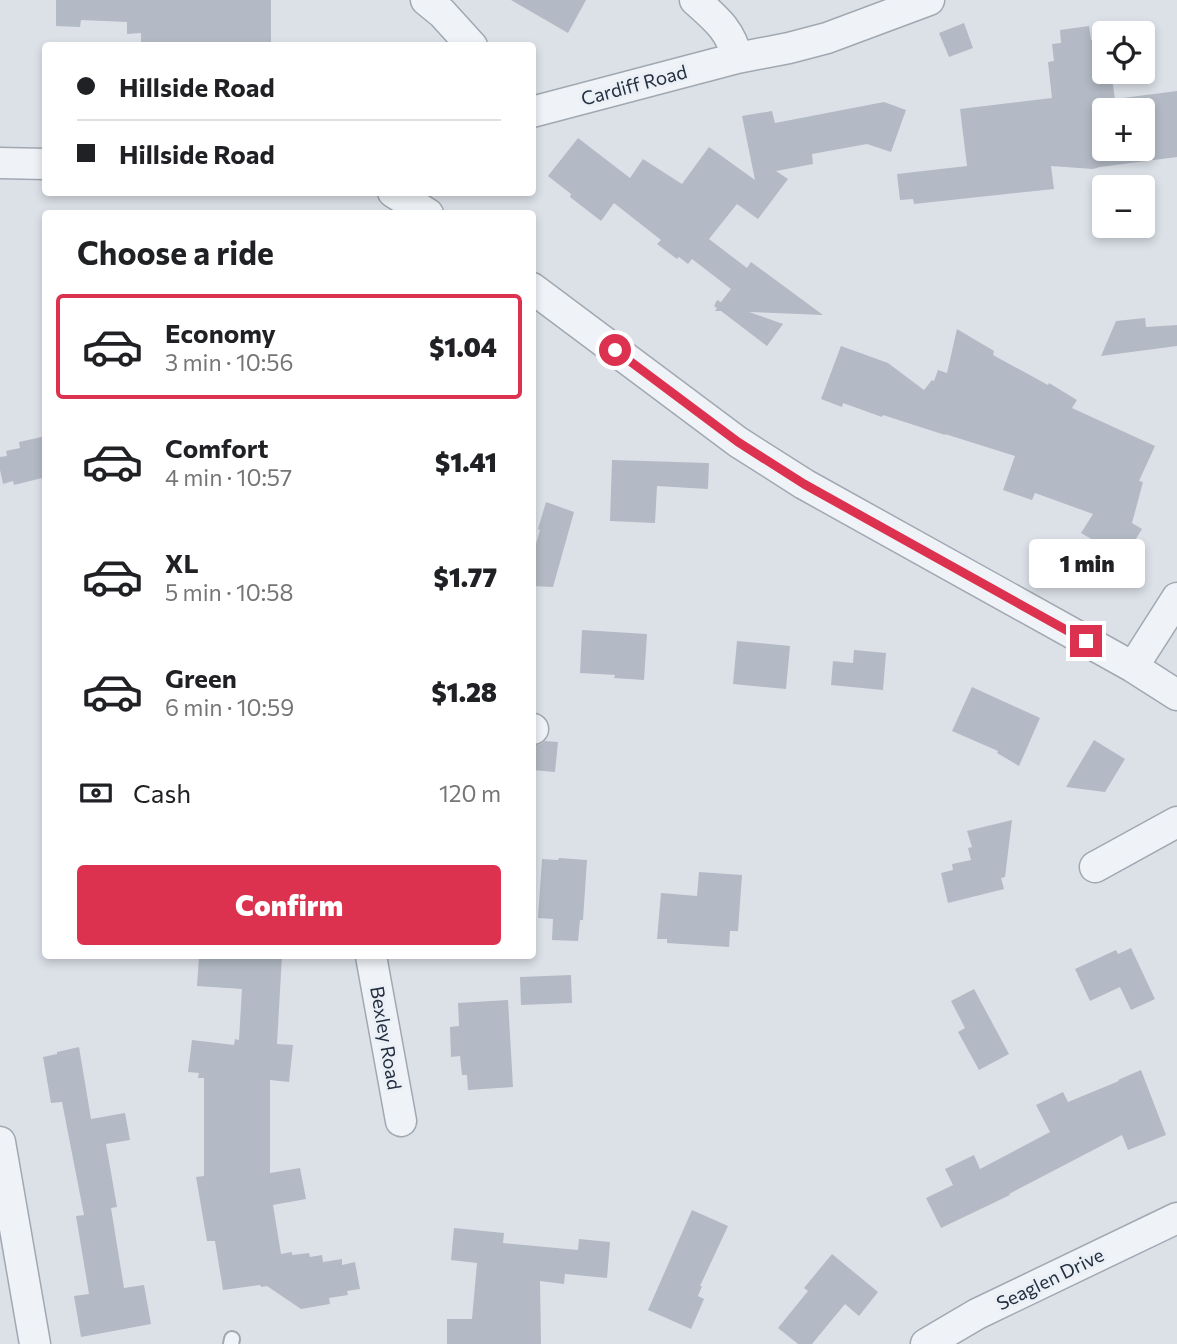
<!DOCTYPE html>
<html lang="en">
<head>
<meta charset="utf-8">
<style>
	:root { --surface:#fff; --page:#f6f6f6; --text:#202124; --muted:#757577; --line:#e0e0e0; --accent:#dc324f }
	body { margin:0; font-family:Commissioner,sans-serif; background:var(--page); color:var(--text); height:100vh; display:flex; flex-direction:column; font-size:26px; white-space:nowrap }
	* { box-sizing:border-box; margin:0 }
	p { font-size:23px; color:var(--muted) }
	.icon { flex:none; width:38px; height:38px; fill:none; stroke:currentColor; stroke-width:2; stroke-linecap:round; stroke-linejoin:round }
	.map { position:relative; flex:1; overflow:hidden }
	.side { position:absolute; left:42px; top:210px; width:494px; height:749px; display:flex; flex-direction:column; background:var(--surface); border-radius:7px; box-shadow:0 4px 10px #0003 }
	.side>* { flex:none }
	.hud { position:absolute; left:42px; top:42px; width:494px; height:154px; border-radius:7px; box-shadow:0 4px 10px #0003; display:grid; align-content:center; height:154px; padding:0 35px; background:var(--surface) }
	.controls { position:absolute; left:1092px; top:21px; display:grid; gap:14px }
	.controls a { display:grid; place-items:center; width:63px; height:63px; border-radius:7px; background:var(--surface); box-shadow:0 4px 10px #0003; font-size:35px }
	.end { position:absolute; width:32px; height:32px; margin:-16px; border:9px solid #dc324f; background:#fff; box-shadow:0 0 0 4px #fff }
	.from { border-radius:50% }
	.bubble { position:absolute; height:49px; border-radius:7px; background:var(--surface); box-shadow:0 4px 10px #0003; font-size:23px; font-weight:800; line-height:49px; text-align:center }
	.hud b { display:flex; align-items:center; gap:24px; height:66px; font-size:26px }
	.hud b+b { border-top:2px solid var(--line) }
	.hud i { width:18px; height:18px; background:var(--text) }
	ul { padding:0; list-style:none }
	li { display:flex; align-items:center; gap:21px; height:105px; margin:0 14px 10px; padding:0 21px; border:4px solid transparent; border-radius:7px }
	li div { flex:1 }
	li b { display:block; font-size:26px }
	li em { font-style:normal; font-weight:800 }
	li.current { border-color:var(--accent) }
	li>.icon { width:63px; height:63px; stroke-width:1.5 }
	h2 { padding:0 35px; font-size:32px; line-height:84px }
	.pay { display:flex; align-items:center; gap:18px; height:77px; padding:0 35px; font-size:26px }
	.pay p { margin-inline-start:auto }
	.primary-button { display:flex; gap:14px; margin-top:auto; padding:14px 35px }
	.primary-button a { flex:1; height:80px; border-radius:7px; background:var(--accent); color:#fff; font-size:28px; font-weight:800; line-height:80px; text-align:center }
	.map>svg:first-child { display:block }
	.building { fill:#b3bac5; fill-rule:evenodd }
	.lines { fill:none; stroke-linecap:round; stroke-linejoin:round }
	.lane-casing { stroke:#a1a8b2; stroke-width:18 }
	.street-casing { stroke:#a1a8b2; stroke-width:33 }
	.lane { stroke:#eff2f6; stroke-width:14 }
	.street { stroke:#eff2f6; stroke-width:30 }
	.route { stroke:#dc324f; stroke-width:9 }
	.labels { text-anchor:middle; stroke-width:6; stroke-linejoin:round; paint-order:stroke }
	.street-label { font-size:19px; fill:#242f40; stroke:#ebf0f6 }
</style>
</head>
<body>
<div class="map">
<svg width="1177" height="1344" viewBox="0 0 1177 1344">
	<rect width="100%" height="100%" fill="#dce1e8"/>
	<!-- building -->
	<path class="building" d="M 56,0 L 271,0 L 271,46 L 141,44 L 141,33 L 127,34 L 127,22 L 81,20 L 80,27 L 56,26 Z
		M 511,0 L 586,0 L 568,33 Z
		M 964,23 L 973,48 L 949,57 L 939,33 Z
		M 1089,26 L 1091,40 L 1101,39 L 1104,72 L 1111,72 L 1115,99 L 1177,91 L 1177,157 L 1100,167 L 1093,169 L 1051,166 L 1054,189 L 914,204 L 913,199 L 900,200 L 897,174 L 967,166 L 960,109 L 1052,98 L 1048,62 L 1054,61 L 1052,44 L 1061,43 L 1060,30 ZM 1104,110 L 1143,110 L 1143,149 L 1104,149 Z
		M 884,102 L 906,110 L 891,152 L 867,144 L 812,154 L 813,164 L 776,171 L 788,179 L 758,219 L 737,204 L 709,239 L 747,268 L 751,262 L 823,315 L 749,312 L 783,324 L 767,346 L 721,311 L 715,311 L 717,308 L 714,306 L 717,300 L 721,302 L 731,289 L 692,259 L 688,264 L 679,257 L 677,259 L 657,244 L 661,240 L 614,203 L 601,221 L 570,197 L 571,194 L 548,176 L 578,138 L 630,178 L 643,159 L 682,184 L 709,147 L 755,180 L 742,116 L 772,111 L 775,123 Z
		M 1145,318 L 1146,327 L 1177,325 L 1177,346 L 1101,356 L 1116,321 Z
		M 957,329 L 994,351 L 993,355 L 1048,385 L 1049,383 L 1077,400 L 1072,408 L 1155,446 L 1139,481 L 1143,482 L 1132,523 L 1142,529 L 1124,558 L 1081,533 L 1093,514 L 1035,493 L 1032,500 L 1003,490 L 1015,456 L 945,434 L 945,435 L 883,415 L 882,417 L 843,403 L 842,407 L 821,399 L 841,346 L 888,363 L 924,390 L 932,380 L 934,381 L 938,370 L 947,373 Z
		M 46,436 L 46,477 L 14,485 L 13,481 L 3,484 L 0,470 L 0,457 L 7,456 L 6,451 L 20,448 L 19,442 Z
		M 612,460 L 709,463 L 708,489 L 657,486 L 655,523 L 610,521 Z
		M 546,502 L 574,512 L 553,587 L 532,586 L 532,558 L 540,530 L 538,529 Z
		M 582,630 L 647,634 L 644,680 L 614,678 L 615,675 L 580,673 Z
		M 737,641 L 790,646 L 786,689 L 733,684 Z
		M 854,650 L 886,653 L 883,690 L 831,685 L 833,661 L 853,663 Z
		M 972,687 L 1040,718 L 1019,766 L 997,753 L 998,751 L 952,731 Z
		M 1094,740 L 1125,759 L 1105,792 L 1066,787 Z
		M 545,741 L 558,742 L 555,772 L 532,770 L 532,746 L 541,744 Z
		M 1012,820 L 1005,877 L 1001,878 L 1004,889 L 948,903 L 941,873 L 953,870 L 952,864 L 971,860 L 968,848 L 972,847 L 967,831 Z
		M 559,858 L 587,860 L 583,920 L 580,920 L 578,941 L 552,940 L 553,919 L 538,918 L 542,859 L 558,860 Z
		M 699,872 L 742,875 L 738,931 L 730,931 L 729,947 L 667,943 L 667,939 L 657,939 L 661,893 L 697,896 Z
		M 1131,948 L 1155,999 L 1131,1010 L 1120,987 L 1090,1001 L 1075,969 L 1116,950 L 1118,954 Z
		M 199,956 L 282,956 L 277,1044 L 293,1045 L 289,1082 L 270,1080 L 270,1173 L 300,1168 L 306,1199 L 273,1205 L 281,1254 L 292,1252 L 292,1255 L 309,1253 L 310,1257 L 322,1255 L 323,1262 L 342,1259 L 342,1265 L 355,1262 L 360,1289 L 347,1291 L 348,1295 L 329,1298 L 330,1304 L 301,1309 L 267,1286 L 261,1287 L 260,1285 L 223,1290 L 215,1241 L 207,1241 L 196,1177 L 204,1176 L 204,1078 L 198,1078 L 199,1073 L 188,1072 L 192,1040 L 234,1045 L 235,1039 L 239,1040 L 242,989 L 197,986 Z
		M 571,975 L 572,1003 L 521,1005 L 520,977 Z
		M 974,989 L 1009,1054 L 979,1070 L 958,1032 L 965,1028 L 951,1001 Z
		M 508,1000 L 513,1087 L 468,1090 L 467,1075 L 462,1075 L 460,1056 L 451,1057 L 450,1027 L 459,1026 L 458,1003 Z
		M 79,1047 L 91,1119 L 125,1113 L 130,1140 L 106,1144 L 117,1207 L 111,1208 L 124,1288 L 144,1285 L 151,1324 L 81,1337 L 74,1296 L 89,1294 L 76,1216 L 84,1215 L 62,1102 L 51,1103 L 43,1057 L 57,1054 L 57,1052 Z
		M 1141,1070 L 1166,1135 L 1128,1150 L 1122,1135 L 1009,1194 L 1010,1195 L 941,1228 L 926,1198 L 953,1185 L 945,1169 L 974,1155 L 980,1169 L 1050,1132 L 1036,1105 L 1063,1092 L 1068,1102 L 1119,1081 L 1118,1080 Z
		M 692,1210 L 728,1226 L 700,1286 L 702,1286 L 698,1296 L 704,1299 L 691,1329 L 648,1310 Z
		M 454,1228 L 504,1233 L 503,1243 L 578,1250 L 579,1239 L 610,1242 L 607,1278 L 565,1274 L 564,1284 L 540,1281 L 541,1344 L 447,1344 L 447,1319 L 472,1319 L 477,1263 L 451,1260 Z
		M 832,1254 L 878,1292 L 859,1316 L 845,1304 L 812,1344 L 798,1344 L 778,1328 L 808,1291 L 804,1288 Z"/>
	<g class="lines">
		<defs>
			<path id="lane" d="M 231,1344 L 232,1339"/>
			<path id="street" d="M 426,0 L 442,13 L 472,46
				M 695,0 C 715,18 731,30 737,58
				M 532,112 L 737,58 L 789,48 L 827,38 L 929,0
				M 0,163 L 46,164
				M 393,192 L 428,214
				M 532,288 L 738,442 L 804,484 L 1133,667 L 1177,695
				M 1133,667 L 1177,598
				M 532,729 L 533,729
				M 1095,867 L 1177,822
				M 371,956 L 401,1121
				M 0,1142 L 35,1344
				M 926,1344 L 977,1314 L 1177,1218"/>
		</defs>
		<!-- lane casing -->
		<use href="#lane" class="lane-casing"/>
		<!-- street casing -->
		<use href="#street" class="street-casing"/>
		<!-- lane -->
		<use href="#lane" class="lane"/>
		<!-- street -->
		<use href="#street" class="street"/>
	</g>
	<g class="lines">
		<!-- route -->
		<path class="route" d="M 615,350 L 738,442 L 804,484 L 1086,641"/>
	</g>
	<g class="labels">
		<!-- street labels -->
		<g class="street-label">
			<text transform="translate(634 85) rotate(-15)" y="7">Cardiff Road</text>
			<text transform="translate(386 1038) rotate(80)" y="7">Bexley Road</text>
			<text transform="translate(1050 1279) rotate(-26)" y="7">Seaglen Drive</text>
		</g>
	</g>
</svg>
<div class="controls">
<a><svg class="icon" aria-label="locate" viewBox="0 0 24 24"><circle cx="12" cy="12" r="6"/><path d="M12 2v4M12 18v4M2 12h4M18 12h4"/></svg></a>
<a>+</a>
<a>−</a>
</div>
<i class="end from" style="left:615px;top:350px"></i>
<i class="end" style="left:1086px;top:641px"></i>
<div class="bubble" style="left:1029px;top:539px;width:116px">1 min</div>
<div class="hud">
<b><i class="from"></i>Hillside Road</b>
<b><i></i>Hillside Road</b>
</div>
<section class="side">
<h2>Choose a ride</h2>
<ul>
<li class="current"><svg class="icon" aria-label="car" viewBox="0 0 24 24"><path d="M5 17H2v-5l4-1 3-4h7l3 4 3 1v5h-3M9 17h6M6 11h13"/><circle cx="7" cy="17" r="2"/><circle cx="17" cy="17" r="2"/></svg><div><b>Economy</b><p>3 min · 10:56</p></div><em>$1.04</em></li>
<li><svg class="icon" aria-label="car" viewBox="0 0 24 24"><path d="M5 17H2v-5l4-1 3-4h7l3 4 3 1v5h-3M9 17h6M6 11h13"/><circle cx="7" cy="17" r="2"/><circle cx="17" cy="17" r="2"/></svg><div><b>Comfort</b><p>4 min · 10:57</p></div><em>$1.41</em></li>
<li><svg class="icon" aria-label="car" viewBox="0 0 24 24"><path d="M5 17H2v-5l4-1 3-4h7l3 4 3 1v5h-3M9 17h6M6 11h13"/><circle cx="7" cy="17" r="2"/><circle cx="17" cy="17" r="2"/></svg><div><b>XL</b><p>5 min · 10:58</p></div><em>$1.77</em></li>
<li><svg class="icon" aria-label="car" viewBox="0 0 24 24"><path d="M5 17H2v-5l4-1 3-4h7l3 4 3 1v5h-3M9 17h6M6 11h13"/><circle cx="7" cy="17" r="2"/><circle cx="17" cy="17" r="2"/></svg><div><b>Green</b><p>6 min · 10:59</p></div><em>$1.28</em></li>
</ul>
<div class="pay"><svg class="icon" aria-label="cash" viewBox="0 0 24 24"><path d="M3 7h18v10H3z"/><circle cx="12" cy="12" r="2"/></svg>Cash<p>120 m</p></div>
<div class="primary-button"><a>Confirm</a></div>
</section>
</div>
</body>
</html>
